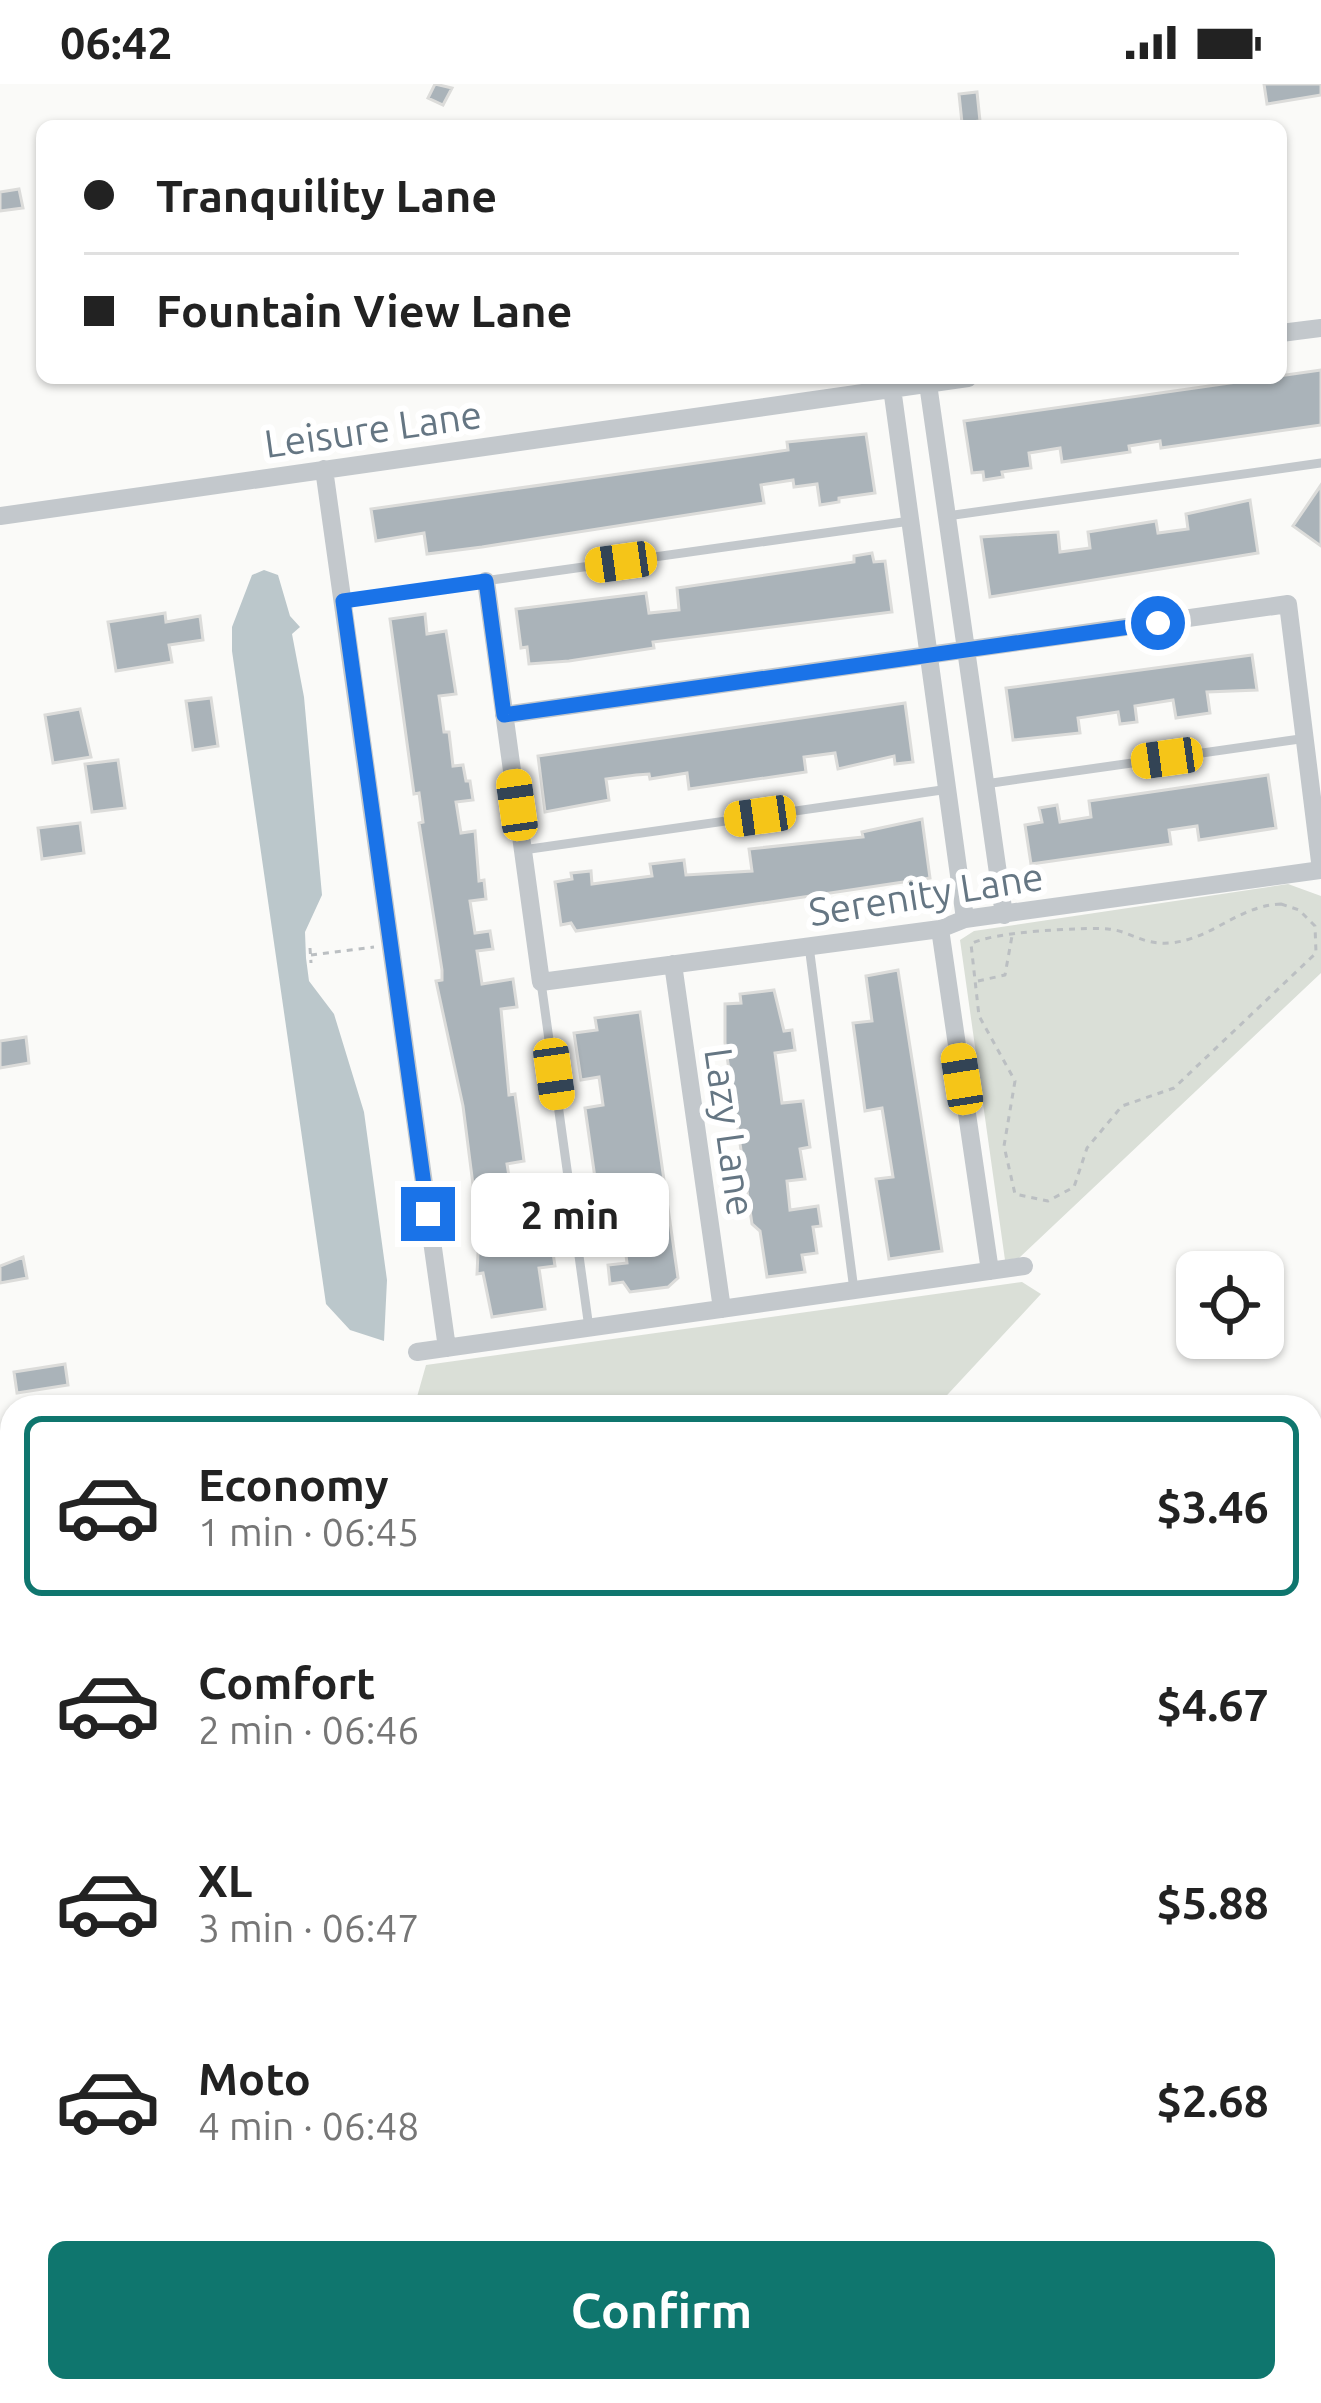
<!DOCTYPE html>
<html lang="en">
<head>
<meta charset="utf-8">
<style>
	:root { --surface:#fff; --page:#f2f2f2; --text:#222; --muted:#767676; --line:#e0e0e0; --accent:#0f766e }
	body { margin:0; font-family:Ubuntu,sans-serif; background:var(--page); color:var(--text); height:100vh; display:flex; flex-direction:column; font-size:45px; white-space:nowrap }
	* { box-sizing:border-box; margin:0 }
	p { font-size:39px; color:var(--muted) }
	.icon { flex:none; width:66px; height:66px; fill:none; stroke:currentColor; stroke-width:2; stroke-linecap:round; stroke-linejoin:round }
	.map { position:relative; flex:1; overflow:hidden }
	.panel { position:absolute; left:0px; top:1311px; width:1323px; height:1008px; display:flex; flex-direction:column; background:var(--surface); border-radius:36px 36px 0 0; box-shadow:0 3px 9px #0004 }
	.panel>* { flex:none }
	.hud { position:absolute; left:36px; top:36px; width:1251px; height:264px; border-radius:18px; box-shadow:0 3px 9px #0004; display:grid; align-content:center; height:264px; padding:0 48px; background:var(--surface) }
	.fabs { position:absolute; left:1176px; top:1167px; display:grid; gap:24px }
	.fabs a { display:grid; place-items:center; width:108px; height:108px; border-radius:18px; background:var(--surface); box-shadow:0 3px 9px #0004; font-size:60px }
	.end { position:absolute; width:54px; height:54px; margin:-27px; border:15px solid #1a73e8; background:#fff; box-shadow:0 0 0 6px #fff }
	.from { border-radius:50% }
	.bubble { position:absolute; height:84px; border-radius:18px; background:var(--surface); box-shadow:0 3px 9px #0004; font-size:39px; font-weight:700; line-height:84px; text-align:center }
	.car { position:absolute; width:36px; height:72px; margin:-36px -18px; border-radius:15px; box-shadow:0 0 9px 3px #0007; background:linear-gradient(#f5c518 24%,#345 0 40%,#f5c518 0 76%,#345 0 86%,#f5c518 0) }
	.hud b { display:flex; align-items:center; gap:42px; height:114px; font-size:45px }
	.hud b+b { border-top:3px solid var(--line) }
	.hud i { width:30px; height:30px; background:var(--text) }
	ul { padding:21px 0 0; list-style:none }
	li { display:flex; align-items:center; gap:36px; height:180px; margin:0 24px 18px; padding:0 24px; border:6px solid transparent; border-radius:18px }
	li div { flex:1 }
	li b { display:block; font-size:45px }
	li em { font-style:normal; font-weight:700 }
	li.current { border-color:var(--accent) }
	li>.icon { width:108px; height:108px; stroke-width:1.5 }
	.primary-button { display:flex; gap:24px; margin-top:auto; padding:24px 48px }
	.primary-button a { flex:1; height:138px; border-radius:18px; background:var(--accent); color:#fff; font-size:48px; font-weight:700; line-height:138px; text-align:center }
	.status { display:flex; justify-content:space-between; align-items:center; height:84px; padding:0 60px; background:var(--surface); direction:ltr }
	.status svg { height:33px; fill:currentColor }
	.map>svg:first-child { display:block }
	.green { fill:#dadfd7 }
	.water { fill:#bbc7cb }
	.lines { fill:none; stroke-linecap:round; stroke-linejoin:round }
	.river { stroke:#bbc7cb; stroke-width:33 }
	.building { fill:#aab3b9; stroke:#dcdcda; stroke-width:3 }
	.path { stroke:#bbbfc2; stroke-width:3; stroke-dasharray:6 6; stroke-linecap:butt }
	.service { stroke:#c3c8cc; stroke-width:9 }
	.minor { stroke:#c3c8cc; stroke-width:18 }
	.route { stroke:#1a73e8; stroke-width:15 }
	.labels { text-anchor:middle; stroke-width:12; stroke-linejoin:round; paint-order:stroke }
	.street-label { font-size:39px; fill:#657683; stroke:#fff }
</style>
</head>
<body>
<div class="status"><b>06:42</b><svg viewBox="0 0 49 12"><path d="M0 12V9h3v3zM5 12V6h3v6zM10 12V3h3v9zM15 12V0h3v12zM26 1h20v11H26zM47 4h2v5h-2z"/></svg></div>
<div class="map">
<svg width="1321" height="2319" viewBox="0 0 1321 2319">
	<rect width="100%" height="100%" fill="#fafaf8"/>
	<!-- green -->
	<path class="green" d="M 1288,800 L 1321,812 L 1321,889 L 1019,1174 L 1005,1176 L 960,856 L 974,847 Z
		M 1022,1198 L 1041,1210 L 936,1323 L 415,1320 L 426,1281 Z
		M 266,2307 L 526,2307 L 539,2319 L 254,2319 Z"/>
	<!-- water -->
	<path class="water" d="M 264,486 L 278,491 L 290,532 L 300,543 L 292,550 L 304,613 L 322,811 L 305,848 L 306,874 L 309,897 L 334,930 L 364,1028 L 387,1196 L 384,1257 L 350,1246 L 326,1220 L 232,567 L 232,543 L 252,491 Z"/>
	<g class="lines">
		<!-- river -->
		<path class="river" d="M 189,2319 L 200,2307"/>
	</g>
	<!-- building -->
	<path class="building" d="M 435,0 L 452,4 L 443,21 L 428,14 Z
		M 1264,0 L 1321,0 L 1321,11 L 1267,20 Z
		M 977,8 L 980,37 L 962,39 L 959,10 Z
		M 19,105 L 23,124 L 0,127 L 0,108 Z
		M 1321,286 L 1321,341 L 1161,364 L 1160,357 L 1129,362 L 1130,368 L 1062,378 L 1060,364 L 1029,369 L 1031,384 L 1002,388 L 1003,393 L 984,396 L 983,388 L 972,389 L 964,337 Z
		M 866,350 L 875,409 L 839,414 L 839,418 L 820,421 L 817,400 L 794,403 L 793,396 L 761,401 L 764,419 L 482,463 L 427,470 L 424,449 L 376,457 L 371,425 L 788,366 L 787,358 Z
		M 1321,401 L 1321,462 L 1293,442 Z
		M 1250,416 L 1258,469 L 990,513 L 981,453 L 1058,448 L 1060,468 L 1090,464 L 1088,448 L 1156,437 L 1158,449 L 1188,445 L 1186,430 Z
		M 872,469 L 874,478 L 885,477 L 892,528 L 653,558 L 654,564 L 569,577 L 529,580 L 527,563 L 521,564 L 516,525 L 646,509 L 649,529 L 679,526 L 677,504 L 854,478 L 854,472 Z
		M 165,529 L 166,538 L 200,532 L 203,556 L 169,561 L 172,578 L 116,587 L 108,538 Z
		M 425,530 L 427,550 L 446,547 L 456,610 L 439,612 L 444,648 L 449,648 L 453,682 L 463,681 L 466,697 L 470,697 L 473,716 L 456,718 L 461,749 L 475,747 L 479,797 L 484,796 L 486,815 L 470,817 L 475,849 L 490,847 L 493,865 L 477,867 L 482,900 L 513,895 L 517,923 L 501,925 L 509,1011 L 515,1010 L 524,1077 L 507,1080 L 512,1111 L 527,1108 L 534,1165 L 552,1162 L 555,1182 L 539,1184 L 545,1225 L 492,1233 L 483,1189 L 477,1190 L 479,1148 L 463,1022 L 436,897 L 442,896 L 442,886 L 419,739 L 423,738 L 419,709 L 414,710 L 390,535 Z
		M 1252,571 L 1257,606 L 1207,608 L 1210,629 L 1176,634 L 1173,616 L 1135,622 L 1137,638 L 1120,640 L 1118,628 L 1078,634 L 1080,649 L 1013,656 L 1006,604 Z
		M 211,614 L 218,662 L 193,666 L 186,617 Z
		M 905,619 L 913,678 L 895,680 L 894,672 L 838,685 L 835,669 L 804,673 L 806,688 L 689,705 L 687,689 L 650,695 L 649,690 L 636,691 L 606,695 L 609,716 L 545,728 L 538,672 Z
		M 80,625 L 91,673 L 53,679 L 45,631 Z
		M 118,676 L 125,724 L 92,728 L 85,680 Z
		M 1268,691 L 1276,744 L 1199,756 L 1197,742 L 1169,746 L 1171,760 L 1031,780 L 1025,741 L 1042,738 L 1039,724 L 1057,721 L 1060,738 L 1091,733 L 1089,717 Z
		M 922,735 L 930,794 L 576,847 L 571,839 L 561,841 L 555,798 L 572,795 L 571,789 L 591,787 L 592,800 L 652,792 L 650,780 L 684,776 L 686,791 L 752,787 L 749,765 L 863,753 L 862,748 Z
		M 80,739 L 84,769 L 42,775 L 38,744 Z
		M 898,886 L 942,1167 L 889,1175 L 876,1095 L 893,1093 L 882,1024 L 865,1027 L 853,939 L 872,937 L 866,892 Z
		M 774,906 L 784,947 L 792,946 L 795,966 L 775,969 L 782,1019 L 803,1017 L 810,1063 L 800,1065 L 805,1095 L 787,1097 L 790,1126 L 818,1122 L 821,1142 L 813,1143 L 817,1169 L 802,1171 L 805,1188 L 767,1193 L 760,1147 L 752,1140 L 725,959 L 725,920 L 741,919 L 740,910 Z
		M 640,928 L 678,1194 L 668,1203 L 630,1208 L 623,1198 L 610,1200 L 608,1181 L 627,1179 L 622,1140 L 601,1143 L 599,1123 L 620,1121 L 619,1091 L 595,1094 L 585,1024 L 603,1021 L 599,993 L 581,996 L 574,949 L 597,946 L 595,934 Z
		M 26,953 L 29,979 L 0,984 L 0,957 Z
		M 23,1173 L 27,1194 L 0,1199 L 0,1182 Z
		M 65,1280 L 68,1301 L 17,1309 L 14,1288 Z"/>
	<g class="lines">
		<!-- path -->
		<path class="path" d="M 1281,820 L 1299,826 L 1315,842 L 1316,869 L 1174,1004 L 1122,1022 L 1087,1064 L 1074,1103 L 1048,1117 L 1015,1110 L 1004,1062 L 1015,997 L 979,932 L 971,860 C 990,848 1082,843 1108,845 C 1131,847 1141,861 1170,859 C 1213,855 1237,822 1281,820 Z
			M 310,864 L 311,879
			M 311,871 L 374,863
			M 978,897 L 1005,891 L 1012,852"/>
		<!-- service -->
		<path class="service" d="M 947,432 L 1321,379
			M 342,517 L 910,437
			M 985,700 L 1307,654
			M 523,766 L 949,705
			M 809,862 L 854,1206
			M 541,898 L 589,1244"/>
		<!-- minor -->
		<path class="minor" d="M 1281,249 L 1321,244
			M 928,300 L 1004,831
			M 892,304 L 965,835
			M 324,385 L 447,1264
			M 0,432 L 968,294
			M 486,497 L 541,898 L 940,845 L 965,835 L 1321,786 L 1288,520 L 504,631
			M 940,845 L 990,1187
			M 673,880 L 722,1225
			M 417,1268 L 1024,1182
			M 0,1523 L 12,1521
			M 1311,1752 L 1321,1763
			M 0,1780 L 12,1779
			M 1311,1782 L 1321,1773
			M 1311,2176 L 1321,2185
			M 798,2319 L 810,2307"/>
	</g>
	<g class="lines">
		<!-- route -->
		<path class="route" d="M 428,1130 L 343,517 L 486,497 L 504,631 L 1158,539"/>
	</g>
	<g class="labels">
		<!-- street labels -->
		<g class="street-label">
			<text transform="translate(373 345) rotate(-8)" y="14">Leisure Lane</text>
			<text transform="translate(926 810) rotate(-9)" y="14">Serenity Lane</text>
			<text transform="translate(730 1048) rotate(82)" y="14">Lazy Lane</text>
		</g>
	</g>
</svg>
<div class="fabs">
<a><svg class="icon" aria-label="locate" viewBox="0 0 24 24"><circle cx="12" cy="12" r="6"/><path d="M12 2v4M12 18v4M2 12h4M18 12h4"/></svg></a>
</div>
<i class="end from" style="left:1158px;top:539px"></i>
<i class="end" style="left:428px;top:1130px"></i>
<div class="bubble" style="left:471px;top:1089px;width:198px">2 min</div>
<i class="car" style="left:621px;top:478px;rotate:262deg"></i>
<i class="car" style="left:1167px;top:674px;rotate:262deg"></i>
<i class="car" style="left:517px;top:721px;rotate:352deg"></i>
<i class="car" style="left:760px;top:732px;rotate:262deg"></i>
<i class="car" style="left:554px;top:990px;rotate:172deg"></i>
<i class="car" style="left:962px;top:995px;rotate:351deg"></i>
<div class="hud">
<b><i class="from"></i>Tranquility Lane</b>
<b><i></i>Fountain View Lane</b>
</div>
<section class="panel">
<ul>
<li class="current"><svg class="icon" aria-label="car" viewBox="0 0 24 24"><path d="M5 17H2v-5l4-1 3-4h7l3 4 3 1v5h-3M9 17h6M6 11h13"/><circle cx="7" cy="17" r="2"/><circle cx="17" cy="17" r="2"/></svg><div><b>Economy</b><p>1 min · 06:45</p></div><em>$3.46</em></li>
<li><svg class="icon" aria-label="car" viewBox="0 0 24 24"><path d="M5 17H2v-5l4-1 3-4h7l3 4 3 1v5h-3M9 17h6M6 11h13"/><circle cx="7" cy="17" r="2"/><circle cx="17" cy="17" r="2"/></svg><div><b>Comfort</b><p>2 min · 06:46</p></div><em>$4.67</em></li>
<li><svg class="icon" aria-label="car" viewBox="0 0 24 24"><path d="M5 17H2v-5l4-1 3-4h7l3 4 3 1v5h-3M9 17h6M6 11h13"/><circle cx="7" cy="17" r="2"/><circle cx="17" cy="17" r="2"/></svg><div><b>XL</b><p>3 min · 06:47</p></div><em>$5.88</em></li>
<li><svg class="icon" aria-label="car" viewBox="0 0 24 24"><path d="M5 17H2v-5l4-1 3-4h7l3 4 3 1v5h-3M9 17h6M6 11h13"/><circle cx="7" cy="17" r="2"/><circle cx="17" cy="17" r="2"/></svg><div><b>Moto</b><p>4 min · 06:48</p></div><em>$2.68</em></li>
</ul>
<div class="primary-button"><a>Confirm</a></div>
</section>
</div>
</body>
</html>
